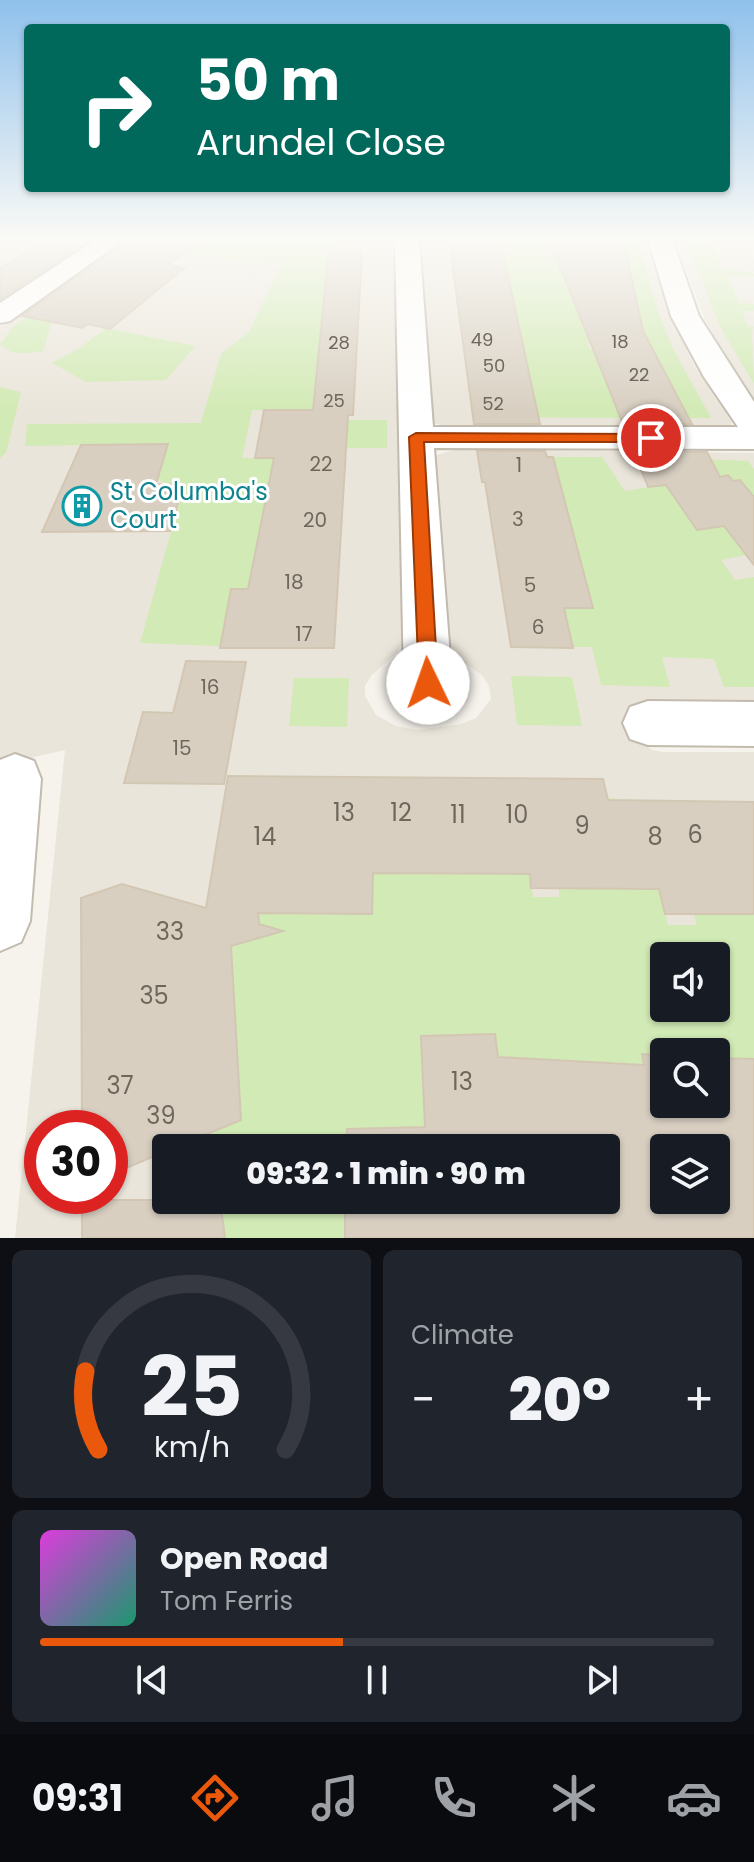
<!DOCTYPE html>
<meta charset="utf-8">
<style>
:root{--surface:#171b24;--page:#20242c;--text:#f1f3f6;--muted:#9ea1a6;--line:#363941;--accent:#ea580c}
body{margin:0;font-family:Poppins,sans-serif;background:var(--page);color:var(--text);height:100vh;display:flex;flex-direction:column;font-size:30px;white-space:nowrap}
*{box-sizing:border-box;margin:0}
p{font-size:26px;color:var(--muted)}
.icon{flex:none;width:44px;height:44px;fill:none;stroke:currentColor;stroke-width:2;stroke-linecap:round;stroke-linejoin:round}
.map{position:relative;height:1238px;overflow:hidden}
.sheet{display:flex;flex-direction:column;gap:12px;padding:12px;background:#0d0f14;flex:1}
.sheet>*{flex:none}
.hud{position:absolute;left:24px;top:24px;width:706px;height:168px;border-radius:8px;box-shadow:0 2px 6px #0004;background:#00695c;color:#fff;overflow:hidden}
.tools{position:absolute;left:650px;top:942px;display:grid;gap:16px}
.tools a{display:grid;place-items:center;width:80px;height:80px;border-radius:8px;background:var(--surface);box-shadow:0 2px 6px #0004;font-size:40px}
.speed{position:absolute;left:24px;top:1110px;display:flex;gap:16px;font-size:40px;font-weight:700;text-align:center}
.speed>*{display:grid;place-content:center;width:104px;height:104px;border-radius:50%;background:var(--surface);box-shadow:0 2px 6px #0004;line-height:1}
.speed .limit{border:12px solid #d22;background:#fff;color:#111}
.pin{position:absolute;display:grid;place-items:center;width:68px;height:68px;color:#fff;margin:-34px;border:4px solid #fff;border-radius:50%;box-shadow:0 2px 8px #0007}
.me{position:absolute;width:88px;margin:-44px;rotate:357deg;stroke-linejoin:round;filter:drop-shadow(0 0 6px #0008)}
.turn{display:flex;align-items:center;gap:28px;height:168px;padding:0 40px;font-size:36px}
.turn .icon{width:104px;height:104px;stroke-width:2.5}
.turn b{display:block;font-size:56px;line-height:68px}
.big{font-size:60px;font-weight:800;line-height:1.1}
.sheet .widget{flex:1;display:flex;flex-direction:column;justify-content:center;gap:12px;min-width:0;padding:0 28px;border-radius:12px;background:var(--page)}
.sheet .dial{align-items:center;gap:0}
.dial svg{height:208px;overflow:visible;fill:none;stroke:var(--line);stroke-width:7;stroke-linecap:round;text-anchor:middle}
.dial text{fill:var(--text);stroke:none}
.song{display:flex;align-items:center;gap:24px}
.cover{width:96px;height:96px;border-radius:12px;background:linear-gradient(135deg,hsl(300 70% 55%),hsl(160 70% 35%))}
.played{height:8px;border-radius:4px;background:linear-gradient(90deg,var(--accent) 45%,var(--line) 45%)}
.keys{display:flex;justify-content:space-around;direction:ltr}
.heat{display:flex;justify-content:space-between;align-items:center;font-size:44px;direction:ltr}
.sheet .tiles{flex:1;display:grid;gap:12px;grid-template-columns:1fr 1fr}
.widget:last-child{grid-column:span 2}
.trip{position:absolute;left:152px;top:1134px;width:468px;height:80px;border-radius:8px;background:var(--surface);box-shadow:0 2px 6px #0004;font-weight:800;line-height:80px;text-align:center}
.dock{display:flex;height:128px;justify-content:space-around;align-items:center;background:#090b0e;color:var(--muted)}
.dock .icon{width:56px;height:56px}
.dock .current{color:var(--accent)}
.dock b{font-size:36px;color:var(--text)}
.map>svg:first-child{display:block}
.residential{fill:#eae5da;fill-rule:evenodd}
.green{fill:#d2eab5;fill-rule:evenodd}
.building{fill:#d8cfc1;stroke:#d3c7b4;stroke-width:2;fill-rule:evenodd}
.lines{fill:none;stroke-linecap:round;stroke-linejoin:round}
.street-casing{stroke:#c2bbae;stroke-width:4}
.street{fill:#fff;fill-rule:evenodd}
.route{fill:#ea580c;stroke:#983908;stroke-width:2}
.labels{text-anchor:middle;stroke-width:6;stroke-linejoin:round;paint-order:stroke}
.far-number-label{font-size:18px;fill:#6e675b}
.number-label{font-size:20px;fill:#6e675b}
.culture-label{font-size:24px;fill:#0d838f;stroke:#fff;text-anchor:start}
.near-number-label{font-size:24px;fill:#6e675b}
</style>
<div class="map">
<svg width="754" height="1238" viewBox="0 0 754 1238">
<rect width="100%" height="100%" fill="#f6f3ec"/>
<g class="residential">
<polygon points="0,239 97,239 0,303"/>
<path d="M129 239 394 241 402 643 398 651 371 676 365 686V696L376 715 396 726 418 730 461 724 476 718 491 699 489 686 482 675 445 649 429 461 436 455 458 449H482L754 453V706L642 743 652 750 663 752H754V1238H15L65 750 0 765V327ZM664 956H716V1008H664ZM664 1052H716V1104H664ZM42 1128H110V1196H42ZM166 1148H606V1200H166ZM664 1148H716V1200H664Z"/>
<polygon points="421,239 647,239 668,309 694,365 732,422 730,427 458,425 457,428 432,423 416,242"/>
<polygon points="674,239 754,239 754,400 736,376 705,320"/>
</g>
<g class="green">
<polygon points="203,239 365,242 333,245 313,410 252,410 242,458 297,458 295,471 271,471 267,492 272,648 140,643 184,485 167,484 157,479 168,444 25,446 27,424 201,423 221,354 249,332 282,263 179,257"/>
<polygon points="492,239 589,239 624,263 619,239 638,239 658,311 673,349 711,418 683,418 683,406 643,332 588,344 590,349 597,349 649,418 477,417 521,361 527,361"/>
<polygon points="686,239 710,239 723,269 754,273 754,277 727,276 739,303 754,304 754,311 742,311 748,326 754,327 752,332 754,384 719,325"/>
<path d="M61 293 43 351C27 353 12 357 0 344L15 325Z"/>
<polygon points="106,328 195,346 166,380 86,382 52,363 81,347"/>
<polygon points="0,387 21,392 6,453 0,458"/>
<polygon points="312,420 387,420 387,448 309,448"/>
<polygon points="553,457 602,457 625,491 661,485 677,458 748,461 754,469 754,497 728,476 692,481 697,530 724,526 746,555 721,560 735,580 754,577 754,687 724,687 714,659 662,657 670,687 601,685 592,647 573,647 564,608 593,607 572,529 546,529 559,482"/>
<polygon points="511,676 572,677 582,726 517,725"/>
<polygon points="294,678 349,678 347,727 289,726"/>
<path d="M608 798 627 800 645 875 656 876 668 925H697L694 914 754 870V1059L716 1079V1052L642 1055 659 1146 505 1130 495 1034 421 1036 425 1127 347 1129 346 1148H175L241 1119 221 948 256 904 308 914H372L373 848 526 851 533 897H559V888H594L621 854ZM664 956H716V1008H664Z"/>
<polygon points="220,1200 345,1200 345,1238 223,1238"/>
</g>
<g class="building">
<polygon points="52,239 92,239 0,299 0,268"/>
<polygon points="128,239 203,239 168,265 184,268 110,329 87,324 82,328 22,316"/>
<polygon points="460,239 500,239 540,424 474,424 450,247 461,247"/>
<polygon points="549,239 623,239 643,331 692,424 623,424"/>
<polygon points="329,248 362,251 353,415 348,415 334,648 220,648 231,589 248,589 274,458 255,458 264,410 313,410"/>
<polygon points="168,444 156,484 183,485 170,531 42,532 81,445"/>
<polygon points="477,451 545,451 547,457 553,457 593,608 564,608 573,648 511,647 485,482 482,482"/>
<polygon points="634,452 707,452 720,477 728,475 733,481 740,480 754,497 754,565 724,526 697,530 666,485 648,487"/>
<polygon points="186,661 246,662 224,784 124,783 143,712 173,713"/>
<polygon points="228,776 603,779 608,800 754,802 754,914 665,914 659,889 531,888 530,874 373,873 372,914 258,913 259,924 283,931 231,946 241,1120 173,1148 166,1148 166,1151 110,1175 110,1128 82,1128 81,898 122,884 206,908"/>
<path d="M495 1034 498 1057 644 1065 642 1054 664 1056V1104H716V1058L754 1059V1238H345V1200H606V1148H346L347 1129 425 1127 421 1036ZM664 1148H716V1200H664Z"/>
<polygon points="82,1200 220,1200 225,1238 82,1238"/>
</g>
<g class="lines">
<defs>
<g id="street">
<polygon points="97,239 125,239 10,321 0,323 0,303"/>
<polygon points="395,239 419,239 433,427 738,427 704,377 671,316 648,239 672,239 699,316 754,402 754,449 434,448 452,683 445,697 428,703 411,697 404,683"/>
<polygon points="648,701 754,702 754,746 648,745 630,739 623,723 630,707"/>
<polygon points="15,754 34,761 41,779 30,921 21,942 0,951 0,760"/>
</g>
</defs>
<use href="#street" class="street-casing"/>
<use href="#street" class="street"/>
</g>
<linearGradient id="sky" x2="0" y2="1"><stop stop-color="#8fc1ec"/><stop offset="0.58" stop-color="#fbfaf6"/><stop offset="1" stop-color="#fbfaf6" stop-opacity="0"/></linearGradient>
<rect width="754" height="412" fill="url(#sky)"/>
<polygon class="route" points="416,433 651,434 658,438 651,442 424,442 438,683 435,689 428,692 421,689 419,683 409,437"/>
<defs>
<symbol id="building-ring" viewBox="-11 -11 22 22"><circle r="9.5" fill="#fff" stroke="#0f9aa8" stroke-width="1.5"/><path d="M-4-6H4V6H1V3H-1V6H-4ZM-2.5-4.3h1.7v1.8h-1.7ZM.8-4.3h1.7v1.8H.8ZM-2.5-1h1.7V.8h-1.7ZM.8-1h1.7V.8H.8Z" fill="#0f9aa8"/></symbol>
</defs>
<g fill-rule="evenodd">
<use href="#building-ring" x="60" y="484" width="44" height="44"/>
</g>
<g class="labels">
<g class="far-number-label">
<text x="482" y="346">49</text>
<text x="620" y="348">18</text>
<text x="339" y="349">28</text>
<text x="494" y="372">50</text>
<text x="639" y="381">22</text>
<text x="334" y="407">25</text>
<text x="493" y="410">52</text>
</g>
<g class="number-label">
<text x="321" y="471">22</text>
<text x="519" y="472">1</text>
<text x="518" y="526">3</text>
<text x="315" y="527">20</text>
<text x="294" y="589">18</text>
<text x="530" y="592">5</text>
<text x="538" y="634">6</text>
<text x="304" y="641">17</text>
<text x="210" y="694">16</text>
<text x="182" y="755">15</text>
</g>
<g class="culture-label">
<text x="110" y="500">St Columba's<tspan x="110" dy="28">Court</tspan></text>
</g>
<g class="near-number-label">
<text x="344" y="821">13</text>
<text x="401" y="821">12</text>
<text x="458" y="823">11</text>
<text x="517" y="823">10</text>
<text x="582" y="834">9</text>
<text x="695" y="843">6</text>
<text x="265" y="845">14</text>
<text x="655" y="845">8</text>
<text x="170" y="940">33</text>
<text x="154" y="1004">35</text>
<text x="462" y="1090">13</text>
<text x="120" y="1094">37</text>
<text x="161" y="1124">39</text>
</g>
</g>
</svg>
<div class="tools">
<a><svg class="icon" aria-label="sound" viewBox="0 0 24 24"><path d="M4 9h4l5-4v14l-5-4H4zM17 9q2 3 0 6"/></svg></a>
<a><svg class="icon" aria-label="search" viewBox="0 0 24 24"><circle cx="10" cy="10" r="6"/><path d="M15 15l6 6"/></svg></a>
<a><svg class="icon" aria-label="layers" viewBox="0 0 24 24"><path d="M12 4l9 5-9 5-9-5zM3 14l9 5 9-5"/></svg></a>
</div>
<div class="speed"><div class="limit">30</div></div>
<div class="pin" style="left:651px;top:438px;background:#d93025"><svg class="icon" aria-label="arrive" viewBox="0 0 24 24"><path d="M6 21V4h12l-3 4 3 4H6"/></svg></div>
<svg class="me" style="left:428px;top:683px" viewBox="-20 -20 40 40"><circle r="19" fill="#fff"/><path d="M0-13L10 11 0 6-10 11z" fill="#ea580c"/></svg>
<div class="trip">09:32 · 1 min · 90 m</div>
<div class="hud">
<div class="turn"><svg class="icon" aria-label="right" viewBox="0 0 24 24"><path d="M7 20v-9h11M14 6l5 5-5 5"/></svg><div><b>50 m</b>Arundel Close</div></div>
</div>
</div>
<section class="sheet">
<div class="tiles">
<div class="widget dial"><svg viewBox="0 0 100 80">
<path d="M14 69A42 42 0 1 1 86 69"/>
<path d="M14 69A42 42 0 0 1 9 39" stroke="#ea580c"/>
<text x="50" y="56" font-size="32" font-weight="700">25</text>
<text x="50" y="72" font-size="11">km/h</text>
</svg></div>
<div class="widget"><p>Climate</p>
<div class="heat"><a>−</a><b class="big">20°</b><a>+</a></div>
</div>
<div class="widget">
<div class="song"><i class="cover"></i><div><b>Open Road</b><p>Tom Ferris</p></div></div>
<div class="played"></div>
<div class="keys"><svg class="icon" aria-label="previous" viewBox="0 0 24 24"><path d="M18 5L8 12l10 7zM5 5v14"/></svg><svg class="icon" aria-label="pause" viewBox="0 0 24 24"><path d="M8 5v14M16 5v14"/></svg><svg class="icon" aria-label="next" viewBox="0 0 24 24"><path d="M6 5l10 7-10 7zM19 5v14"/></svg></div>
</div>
</div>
</section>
<nav class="dock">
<b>09:31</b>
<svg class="icon current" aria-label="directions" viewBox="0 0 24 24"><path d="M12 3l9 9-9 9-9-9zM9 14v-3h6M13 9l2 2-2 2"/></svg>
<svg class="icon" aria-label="music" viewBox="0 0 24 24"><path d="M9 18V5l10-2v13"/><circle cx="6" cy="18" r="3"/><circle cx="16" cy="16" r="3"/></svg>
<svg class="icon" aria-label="phone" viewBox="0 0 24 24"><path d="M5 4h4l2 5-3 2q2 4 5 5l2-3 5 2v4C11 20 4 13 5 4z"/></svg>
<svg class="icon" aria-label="climate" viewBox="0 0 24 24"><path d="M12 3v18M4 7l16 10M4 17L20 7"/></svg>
<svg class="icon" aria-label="car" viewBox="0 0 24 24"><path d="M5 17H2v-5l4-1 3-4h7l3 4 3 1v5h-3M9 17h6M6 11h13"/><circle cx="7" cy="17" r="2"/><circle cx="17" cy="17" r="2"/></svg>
</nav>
